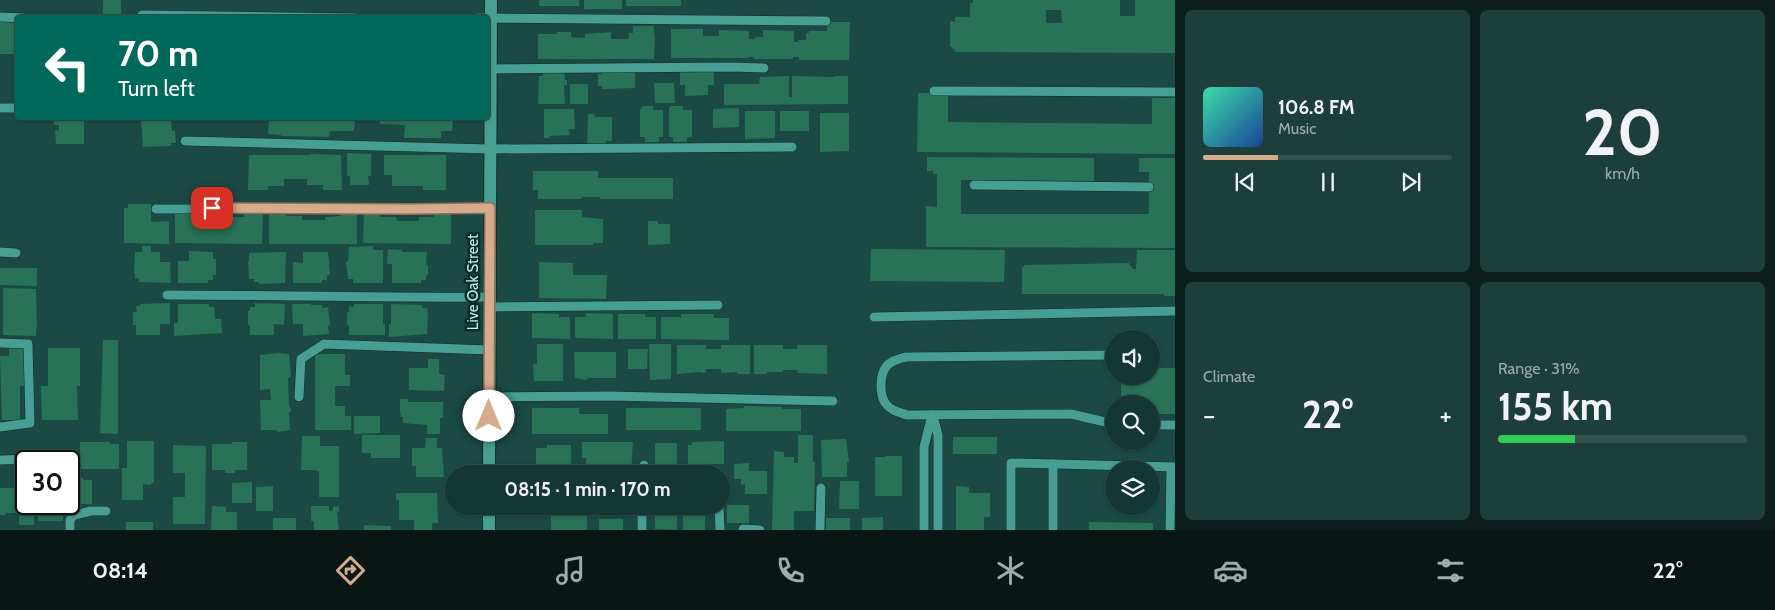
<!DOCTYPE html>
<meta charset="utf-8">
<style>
:root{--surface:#143733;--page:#1d3f3b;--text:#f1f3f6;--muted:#9dacac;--line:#33514e;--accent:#d6ab8b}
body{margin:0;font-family:Cabin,sans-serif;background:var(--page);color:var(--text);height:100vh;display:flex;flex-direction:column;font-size:19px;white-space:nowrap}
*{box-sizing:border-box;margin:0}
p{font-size:16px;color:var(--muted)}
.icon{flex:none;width:28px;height:28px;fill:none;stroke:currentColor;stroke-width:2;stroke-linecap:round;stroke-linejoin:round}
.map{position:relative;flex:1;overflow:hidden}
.side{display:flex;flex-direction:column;gap:10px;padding:10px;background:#0b1e1c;width:600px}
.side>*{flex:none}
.hud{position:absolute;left:15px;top:15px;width:475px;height:105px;border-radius:5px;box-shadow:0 1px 4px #0004,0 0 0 1px var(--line);background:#00695c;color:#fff;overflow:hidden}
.controls{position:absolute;left:1105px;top:330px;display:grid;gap:10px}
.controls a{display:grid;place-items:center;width:55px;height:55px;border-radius:50%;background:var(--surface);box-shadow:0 1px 4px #0004,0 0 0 1px var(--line);font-size:25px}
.speed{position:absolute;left:15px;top:450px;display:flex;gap:10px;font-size:25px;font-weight:700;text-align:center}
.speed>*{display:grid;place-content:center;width:65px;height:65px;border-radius:50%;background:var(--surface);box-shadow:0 1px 4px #0004,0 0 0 1px var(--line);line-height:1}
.speed .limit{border:2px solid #111;border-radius:8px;background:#fff;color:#111}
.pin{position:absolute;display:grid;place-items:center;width:42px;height:42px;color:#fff;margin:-21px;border-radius:10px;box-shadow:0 2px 8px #0006}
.me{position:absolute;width:55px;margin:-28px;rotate:0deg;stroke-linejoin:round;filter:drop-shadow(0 0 4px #0008)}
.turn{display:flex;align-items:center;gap:18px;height:105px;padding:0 20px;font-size:22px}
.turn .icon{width:65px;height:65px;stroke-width:2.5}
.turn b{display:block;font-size:35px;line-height:42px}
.big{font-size:38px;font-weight:800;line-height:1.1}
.side .card{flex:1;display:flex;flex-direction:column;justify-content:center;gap:8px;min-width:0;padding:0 18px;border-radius:8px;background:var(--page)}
.side .dial{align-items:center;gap:0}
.dial b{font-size:65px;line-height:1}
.song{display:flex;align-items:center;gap:15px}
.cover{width:60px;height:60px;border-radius:8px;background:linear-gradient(135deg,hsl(160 70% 55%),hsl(220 70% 35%))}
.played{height:5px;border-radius:2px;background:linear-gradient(90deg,var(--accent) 30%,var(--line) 30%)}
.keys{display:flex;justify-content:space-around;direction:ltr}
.heat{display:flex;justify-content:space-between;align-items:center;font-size:28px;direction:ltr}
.charge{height:8px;border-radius:4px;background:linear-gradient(90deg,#34c759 31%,var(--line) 0)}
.side .tiles{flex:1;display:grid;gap:10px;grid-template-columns:repeat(2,1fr)}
.trip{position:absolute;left:445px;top:465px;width:285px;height:50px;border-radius:25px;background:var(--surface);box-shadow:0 1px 4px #0004,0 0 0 1px var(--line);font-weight:800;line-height:50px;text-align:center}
.tab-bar{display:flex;height:80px;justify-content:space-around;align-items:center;background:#081614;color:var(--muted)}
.tab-bar .icon{width:35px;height:35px}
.tab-bar .active{color:var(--accent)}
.tab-bar b{font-size:22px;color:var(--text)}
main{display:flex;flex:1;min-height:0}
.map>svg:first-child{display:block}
.building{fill:#287257;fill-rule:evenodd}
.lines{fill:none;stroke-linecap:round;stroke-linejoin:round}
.service-casing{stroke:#112c29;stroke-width:10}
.minor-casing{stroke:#112c29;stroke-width:14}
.service{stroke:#479f94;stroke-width:9}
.minor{stroke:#479f94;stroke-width:12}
.route-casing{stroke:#8b6f5a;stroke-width:12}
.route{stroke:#d6ab8b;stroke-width:9}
.labels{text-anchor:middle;stroke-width:5;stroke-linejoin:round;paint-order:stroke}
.street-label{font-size:15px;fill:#c6efe9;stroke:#072e2a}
</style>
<main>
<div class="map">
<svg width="1175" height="530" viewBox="0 0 1175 530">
<rect width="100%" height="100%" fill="#1b4944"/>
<g class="building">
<rect x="103" y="0" width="18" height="18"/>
<rect x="539" y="0" width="40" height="6"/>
<rect x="584" y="0" width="38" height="9"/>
<rect x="626" y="0" width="55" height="6"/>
<path d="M973 0H1120V16H1135V0H1175V53L955 52V50L950 46V21L955 22V17H970V3H973ZM1046 10H1061L1062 23H1046Z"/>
<rect x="0" y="22" width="18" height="32"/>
<polygon points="827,22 850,22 849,60 799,60 799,57 793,57 793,59 754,59 754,57 749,57 749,58 671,58 671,29 703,29 703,36 719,36 719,30 749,31 749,39 755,39 755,37 763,37 763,30 794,31 794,42 799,42 798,40 806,40 806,33 809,33 809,31 827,31"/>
<polygon points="633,26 654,26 654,36 655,36 654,59 538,59 538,34 557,34 557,32 571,32 571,37 585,38 585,34 611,32 611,39 629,39 629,33 633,33"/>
<polygon points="543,70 564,70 565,80 567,80 567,85 564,85 565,104 538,104 539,76 543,76"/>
<polygon points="680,70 714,70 714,85 708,85 708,95 685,96 685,85 680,85"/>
<polygon points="602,71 635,71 635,88 602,89 602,86 598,86 598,74 602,74"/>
<polygon points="789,76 789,97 792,97 792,76 835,77 835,76 848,76 848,104 724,105 724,84 759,84 760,77"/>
<polygon points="654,83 674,83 675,103 655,103"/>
<rect x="570" y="84" width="18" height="20"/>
<polygon points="918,93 948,93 948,122 1152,124 1152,98 1175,98 1175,154 917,152"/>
<polygon points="642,106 653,106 653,110 663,110 663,137 659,137 659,142 645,142 645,137 640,137 640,109 642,109"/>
<polygon points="671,106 683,106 683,110 692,110 692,137 687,137 687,142 673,142 673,137 669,137 669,108"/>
<polygon points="739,108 739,127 713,128 713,109"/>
<polygon points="544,109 574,109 575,129 569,129 570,135 549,136 550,138 544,138"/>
<polygon points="745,111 775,111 775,138 745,139"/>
<rect x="780" y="111" width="29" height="20"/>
<polygon points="820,113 849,113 849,151 820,152"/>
<polygon points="588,114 594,114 595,117 612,117 612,141 606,141 606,144 587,144"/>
<polygon points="54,118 84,118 84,144 56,144 55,130 59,131 59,125 54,125"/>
<polygon points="141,118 171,118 172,131 175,131 176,143 171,143 171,146 143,147"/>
<polygon points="269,118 355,118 354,131 330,131 329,137 281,136 281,135 268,134"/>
<polygon points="380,118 453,118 452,131 441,131 441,138 404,138 405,125 380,124"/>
<polygon points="347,153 371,154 371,176 368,176 369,185 350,185 350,176 347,176"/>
<polygon points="311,154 341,155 342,190 323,190 323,185 307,185 307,179 284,179 284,186 268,186 268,190 248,190 249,155 310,155"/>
<polygon points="384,155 446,155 446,190 423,190 423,186 392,186 392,175 384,175"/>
<polygon points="927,157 1094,158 1094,181 961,180 961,214 1149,214 1149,172 1139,172 1139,158 1175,158 1175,248 926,247 926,206 937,207 937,174 933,174 933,171 927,171"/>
<polygon points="533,171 598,171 598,178 673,178 673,199 600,199 600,197 582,197 581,199 538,199 538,190 533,190"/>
<polygon points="128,204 151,204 151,222 168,221 169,222 169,244 124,243 124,208 128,208"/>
<polygon points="535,210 582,210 582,217 603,219 603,243 593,243 593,245 535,245"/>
<polygon points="175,212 192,212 192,216 208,216 208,220 230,220 230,217 244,217 245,212 263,212 262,244 175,243"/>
<polygon points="269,212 286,212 286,216 302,216 302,220 325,220 325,217 340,216 339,212 357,212 357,244 269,244"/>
<polygon points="364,212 381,212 380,217 396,217 397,221 419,221 419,217 434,217 434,212 451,213 451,244 363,243"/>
<polygon points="648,221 658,221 658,224 670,224 670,244 648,245"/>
<polygon points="142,246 151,246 151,252 160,252 160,262 170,262 171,283 139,282 139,278 135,279 135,274 134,274 135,252 142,252"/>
<polygon points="373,246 373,250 383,250 383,283 353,283 353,279 348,279 346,262 348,262 349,247"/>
<polygon points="388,249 402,250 402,252 427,252 426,265 428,265 428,275 426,275 426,280 421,280 421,283 392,283 392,264 387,264"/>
<polygon points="871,249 1005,250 1004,282 870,281"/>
<polygon points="1137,250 1175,250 1175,296 1164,296 1164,294 1022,294 1022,268 1025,265 1129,263 1133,269 1136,269"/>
<polygon points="189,251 213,252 213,259 216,259 216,275 213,275 213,280 208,280 208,283 178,283 178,261 189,261"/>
<polygon points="286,252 285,283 259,284 259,282 254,282 254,279 249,279 248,262 249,262 249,253"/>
<polygon points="303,252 328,252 330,275 327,275 327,280 322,280 322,283 293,283 293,262 303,263"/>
<polygon points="539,262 573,263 573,275 607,275 606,299 539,298"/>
<polygon points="0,268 37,268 37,286 0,285"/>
<polygon points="3,288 36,289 37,329 36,329 36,336 3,335"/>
<polygon points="170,303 170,324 160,324 160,335 136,335 136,325 133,325 133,312 137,312 136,306 140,306 140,304"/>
<polygon points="255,303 285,304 284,325 274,324 274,335 250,335 250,325 248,325 248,311 250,311 250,307 255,307"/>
<polygon points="178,304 209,304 209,307 214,307 215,319 221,319 222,333 174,336 174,323 178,323"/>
<polygon points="292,304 311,304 311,305 322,305 322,308 328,307 330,325 328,326 329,334 303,336 303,324 293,324"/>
<polygon points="354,304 383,304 383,324 385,324 385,335 349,335 349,325 347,325 347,312 349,312 349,306 354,307"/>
<polygon points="391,304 422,305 422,308 427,308 428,312 427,334 389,337 389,324 391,324"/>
<polygon points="532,313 559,314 559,317 570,317 570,339 532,338"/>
<polygon points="586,313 613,314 613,339 575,338 575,317 586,317"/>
<polygon points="618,314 645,314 645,317 656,317 656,339 618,339"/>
<polygon points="681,314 714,314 714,318 729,318 729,340 661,339 661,317 681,317"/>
<polygon points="103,340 118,340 118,434 100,433"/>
<polygon points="537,344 563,344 563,381 534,381 533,364 537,364"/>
<polygon points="649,344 671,344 671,379 650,380"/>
<polygon points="677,345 706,345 706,349 721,349 721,345 750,345 750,374 737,374 737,372 723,373 721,372 721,369 706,369 706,372 704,373 700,372 677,374"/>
<polygon points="754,345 783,345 783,349 797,349 797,345 827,345 827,374 797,373 797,370 783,370 783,372 767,372 767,374 754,374"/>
<polygon points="9,348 25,348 26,386 20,386 20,420 2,420 0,356 9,356"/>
<polygon points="48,348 80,348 80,386 77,386 78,420 42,420 41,386 48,386"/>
<polygon points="628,349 648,349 647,369 628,369"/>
<polygon points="574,352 616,352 616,378 587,378 587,380 575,378"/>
<polygon points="278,353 289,354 291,377 288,378 289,406 290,407 291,412 289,412 290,430 277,432 277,430 261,430 260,400 271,400 270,389 260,390 260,355"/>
<polygon points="315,354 345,354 345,375 350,375 350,386 335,386 335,406 345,406 345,416 351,416 351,430 315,430"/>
<polygon points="428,359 439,359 439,374 445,375 444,391 409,390 409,368 428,368"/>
<polygon points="1151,368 1175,368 1175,414 1151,414 1151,404 1130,404 1121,395 1121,376 1151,376"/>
<polygon points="400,399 408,399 408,402 443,402 443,418 440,418 440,434 427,434 427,425 403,423 403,417 401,417 400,411"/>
<polygon points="744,406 782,407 782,409 801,409 801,431 726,431 726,409 744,408"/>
<polygon points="532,408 579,408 579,414 608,414 608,434 532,434"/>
<rect x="626" y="408" width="75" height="22"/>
<polygon points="354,416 380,416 380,433 354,434"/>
<polygon points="362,435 400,435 400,458 371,458 371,453 362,453"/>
<polygon points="798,435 813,435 813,462 815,462 814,511 794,511 794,530 772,530 774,451 784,452 784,457 794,457 794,463 798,463"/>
<polygon points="302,436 320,436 320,446 339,446 339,497 319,497 319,471 316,471 316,470 301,470"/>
<rect x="953" y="437" width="44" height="17"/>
<polygon points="426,438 437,438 437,448 442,448 444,477 416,477 416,466 412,466 412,448 425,448"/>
<polygon points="846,439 849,462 847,462 847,477 822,477 821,440"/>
<polygon points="127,441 154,441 154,483 151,483 151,485 143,484 143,500 122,500 122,468 127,468"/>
<polygon points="724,441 724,464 688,464 688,445 692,445 692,442"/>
<polygon points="80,442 110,442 110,444 119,444 119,469 80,469"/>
<polygon points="232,442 247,442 247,470 235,470 235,473 225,473 225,470 212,470 212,444 232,444"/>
<polygon points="582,442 633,442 631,474 586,474 586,458 582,458"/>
<rect x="655" y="443" width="22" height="31"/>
<polygon points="173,445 206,446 205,524 173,524 173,497 185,497 185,473 173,473"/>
<polygon points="547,445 571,445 571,474 533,474 534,464 536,464 536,448 547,448"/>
<polygon points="885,456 902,456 902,496 875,496 875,457 885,457"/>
<polygon points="749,463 749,471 767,471 767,494 745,494 745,484 741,485 741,479 734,479 734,464"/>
<polygon points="72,478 83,478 83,480 92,480 92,504 69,504 69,480 72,480"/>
<polygon points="19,480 26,480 26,504 34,504 34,525 19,525 19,513 6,513 6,515 0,515 0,488 19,488"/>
<polygon points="840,481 859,481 859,509 839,509"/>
<polygon points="252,482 252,503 232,503 232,483"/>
<polygon points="273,486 273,511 256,511 256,487"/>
<polygon points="956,486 969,487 969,493 990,493 990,517 984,517 984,530 956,530"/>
<polygon points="398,493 437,493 438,523 432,523 432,530 414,530 414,520 399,520 399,500 396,500 396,494"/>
<rect x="38" y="504" width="25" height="17"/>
<rect x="727" y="505" width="22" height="18"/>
<polygon points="212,506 226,507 226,512 237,512 237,530 211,530"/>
<polygon points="311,506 329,506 329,511 333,511 333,507 339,506 339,512 337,512 339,530 314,530 314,521 311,521"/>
<rect x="551" y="506" width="36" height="24"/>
<rect x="598" y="506" width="23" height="7"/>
<polygon points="655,506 677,506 677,530 655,529"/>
<rect x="683" y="506" width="22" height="24"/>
<polygon points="883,517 883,530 862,530 862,518"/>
<rect x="273" y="518" width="23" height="12"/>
<rect x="826" y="518" width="24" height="12"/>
<rect x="599" y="519" width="24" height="11"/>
<rect x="126" y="522" width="27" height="8"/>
<polygon points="1089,522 1153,523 1153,530 1089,530"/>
<polygon points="364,525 391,526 391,530 364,530"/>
</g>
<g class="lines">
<defs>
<g id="service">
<polyline points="142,15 356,18"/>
<polyline points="0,17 24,18"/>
<polyline points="477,18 826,21"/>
<polyline points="488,69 731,67 764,68"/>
<polyline points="934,91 1175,92"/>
<polyline points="0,108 18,108"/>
<polyline points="185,141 490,149 792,147"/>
<polyline points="974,185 1149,187"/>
<polyline points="156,209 410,209 490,207"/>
<polyline points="0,252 16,253"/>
<path d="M167 295C275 295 382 298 490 297"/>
<polyline points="489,307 718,305"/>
<polyline points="874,317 1175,311"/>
<polyline points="0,343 28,344 30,423 0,427"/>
<path d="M1114 355 906 357C888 361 881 367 881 386 881 392 882 399 886 404 891 411 900 412 907 415L1071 414 1114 424"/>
<polyline points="299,397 301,359 324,344 489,350"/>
<polyline points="489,397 611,396 833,401"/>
<polyline points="933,416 938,435 938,530"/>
<polyline points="1151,425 1175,425"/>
<polyline points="0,460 34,459"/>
<polyline points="1053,464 1053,530"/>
<polyline points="643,474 644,465"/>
<polyline points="719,506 720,530"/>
<polyline points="743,529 760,530"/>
<polyline points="70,530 70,520 74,515 91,511 106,511"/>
<polyline points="642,530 642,506"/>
<polyline points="820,530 821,488"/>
<polyline points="924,530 924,447 932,415"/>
<polyline points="1011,530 1011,463 1175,467"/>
<polyline points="1170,530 1171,467"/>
</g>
<g id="minor">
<polyline points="489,474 491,0"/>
<polyline points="489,530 489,506"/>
</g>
</defs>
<use href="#service" class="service-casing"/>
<use href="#minor" class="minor-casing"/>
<use href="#service" class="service"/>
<use href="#minor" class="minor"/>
</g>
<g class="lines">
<defs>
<polyline id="route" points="212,208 410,209 490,208 489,416"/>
</defs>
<use href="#route" class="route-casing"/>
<use href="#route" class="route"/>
</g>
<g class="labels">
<g class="street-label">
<text transform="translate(473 282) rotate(-90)" y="5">Live Oak Street</text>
</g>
</g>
</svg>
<div class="controls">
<a><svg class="icon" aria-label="sound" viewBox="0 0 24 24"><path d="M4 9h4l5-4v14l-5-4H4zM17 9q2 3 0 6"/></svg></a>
<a><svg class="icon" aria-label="search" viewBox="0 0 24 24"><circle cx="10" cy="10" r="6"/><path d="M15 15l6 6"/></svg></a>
<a><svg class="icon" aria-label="layers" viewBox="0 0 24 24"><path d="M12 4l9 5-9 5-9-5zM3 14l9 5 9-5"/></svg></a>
</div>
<div class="speed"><div class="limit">30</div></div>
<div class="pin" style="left:212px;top:208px;background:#d93025"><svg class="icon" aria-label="arrive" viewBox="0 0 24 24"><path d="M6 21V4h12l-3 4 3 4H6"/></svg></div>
<svg class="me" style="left:489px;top:416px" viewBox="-20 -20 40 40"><circle r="19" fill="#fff"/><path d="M0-13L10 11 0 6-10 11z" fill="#d6ab8b"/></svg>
<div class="trip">08:15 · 1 min · 170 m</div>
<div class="hud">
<div class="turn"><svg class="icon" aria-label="left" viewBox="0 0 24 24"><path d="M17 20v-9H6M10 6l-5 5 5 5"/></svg><div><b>70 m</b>Turn left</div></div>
</div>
</div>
<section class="side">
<div class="tiles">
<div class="card">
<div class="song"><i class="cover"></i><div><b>106.8 FM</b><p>Music</p></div></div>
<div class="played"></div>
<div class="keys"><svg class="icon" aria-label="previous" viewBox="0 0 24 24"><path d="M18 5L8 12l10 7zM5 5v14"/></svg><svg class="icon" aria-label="pause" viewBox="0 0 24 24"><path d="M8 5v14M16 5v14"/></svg><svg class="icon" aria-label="next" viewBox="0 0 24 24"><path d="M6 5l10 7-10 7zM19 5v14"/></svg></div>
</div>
<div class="card dial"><b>20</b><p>km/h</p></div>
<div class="card"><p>Climate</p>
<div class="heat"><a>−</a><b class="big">22°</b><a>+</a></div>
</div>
<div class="card"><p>Range · 31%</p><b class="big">155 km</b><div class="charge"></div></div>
</div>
</section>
</main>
<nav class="tab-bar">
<b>08:14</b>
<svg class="icon active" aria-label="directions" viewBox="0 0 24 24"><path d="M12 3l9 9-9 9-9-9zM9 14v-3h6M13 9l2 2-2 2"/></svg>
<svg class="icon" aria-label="music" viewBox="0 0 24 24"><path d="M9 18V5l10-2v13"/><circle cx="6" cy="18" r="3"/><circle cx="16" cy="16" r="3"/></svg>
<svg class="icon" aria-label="phone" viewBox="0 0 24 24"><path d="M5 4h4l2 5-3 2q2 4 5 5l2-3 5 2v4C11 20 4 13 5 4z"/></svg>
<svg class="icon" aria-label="climate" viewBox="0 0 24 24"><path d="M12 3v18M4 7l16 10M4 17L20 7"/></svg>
<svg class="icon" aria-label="car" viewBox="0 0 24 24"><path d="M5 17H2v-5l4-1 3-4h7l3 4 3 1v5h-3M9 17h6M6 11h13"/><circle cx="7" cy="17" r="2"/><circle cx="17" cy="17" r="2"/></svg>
<svg class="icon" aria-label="filters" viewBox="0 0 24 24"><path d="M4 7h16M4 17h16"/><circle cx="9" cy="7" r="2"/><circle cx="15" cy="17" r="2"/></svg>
<b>22°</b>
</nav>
